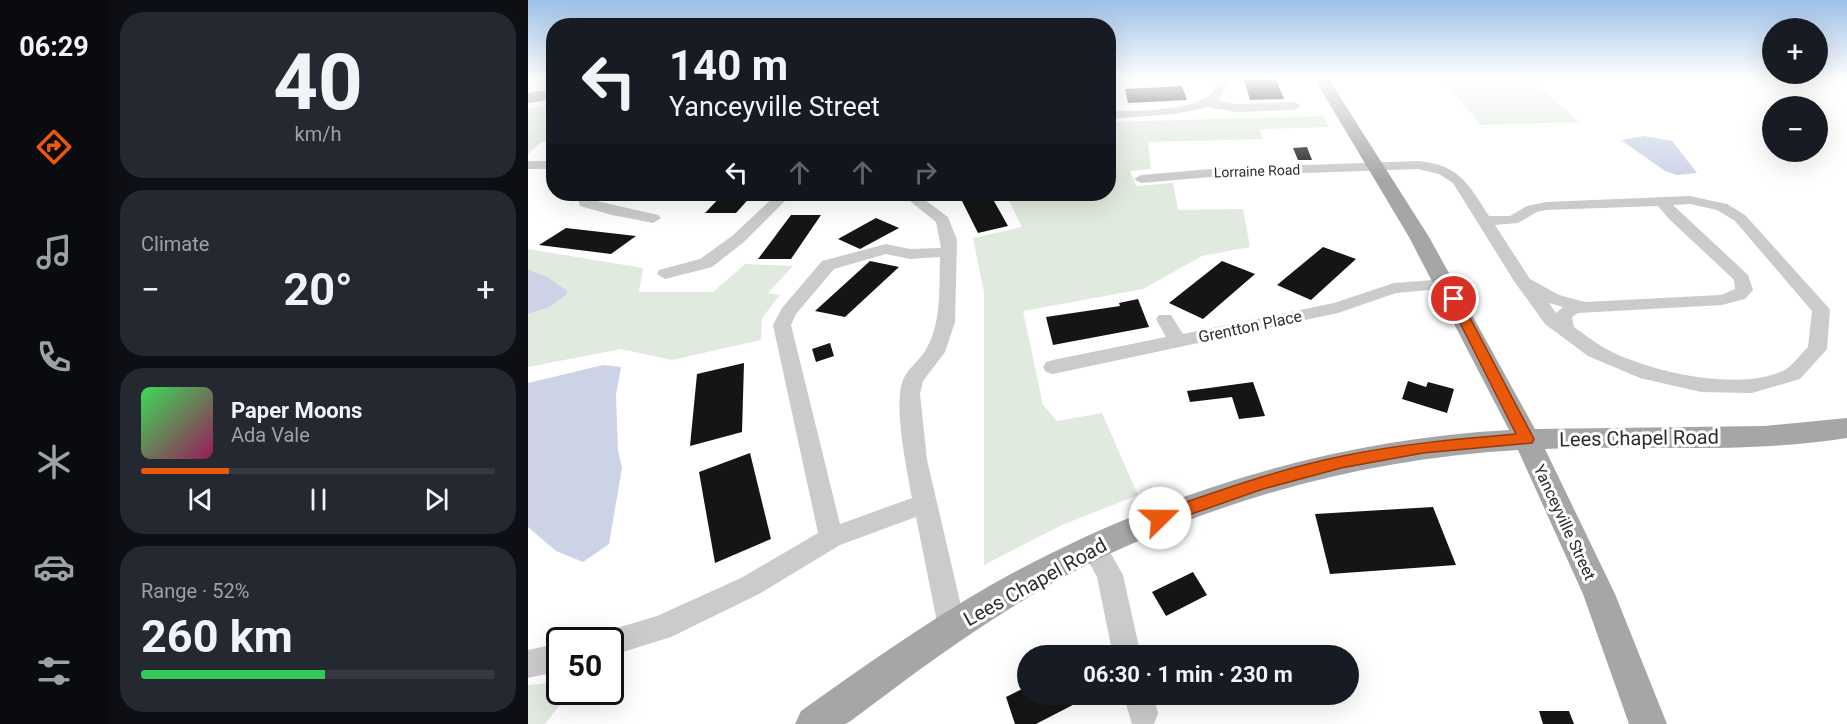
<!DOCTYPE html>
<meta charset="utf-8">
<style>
:root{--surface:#171b24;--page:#242831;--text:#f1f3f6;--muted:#9ea1a6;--line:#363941;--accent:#ea580c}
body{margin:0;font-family:Roboto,sans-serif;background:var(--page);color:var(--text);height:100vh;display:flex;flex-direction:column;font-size:22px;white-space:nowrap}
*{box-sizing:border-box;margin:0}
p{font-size:20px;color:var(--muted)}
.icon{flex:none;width:33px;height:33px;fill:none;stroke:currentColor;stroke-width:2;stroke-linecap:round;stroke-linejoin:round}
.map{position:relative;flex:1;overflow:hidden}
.panel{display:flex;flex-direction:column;gap:12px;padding:12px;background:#0d0f14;width:420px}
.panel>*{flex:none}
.hud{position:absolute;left:18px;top:18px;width:570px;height:183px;border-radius:24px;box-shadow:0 6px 24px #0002;background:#171b24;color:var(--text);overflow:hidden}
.buttons{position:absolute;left:1234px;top:18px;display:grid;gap:12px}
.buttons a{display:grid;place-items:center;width:66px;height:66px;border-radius:50%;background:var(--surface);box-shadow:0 6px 24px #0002;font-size:30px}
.speed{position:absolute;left:18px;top:627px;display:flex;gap:12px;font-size:30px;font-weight:700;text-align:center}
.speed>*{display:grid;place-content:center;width:78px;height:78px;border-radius:50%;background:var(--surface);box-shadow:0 6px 24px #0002;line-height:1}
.speed .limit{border:3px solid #111;border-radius:9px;background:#fff;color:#111}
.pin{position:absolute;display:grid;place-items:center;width:51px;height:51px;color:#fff;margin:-26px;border:3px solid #fff;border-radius:50%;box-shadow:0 2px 6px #0007}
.me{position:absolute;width:66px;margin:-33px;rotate:68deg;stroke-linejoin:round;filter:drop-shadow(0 0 4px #0008)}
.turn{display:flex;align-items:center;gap:21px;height:126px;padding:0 24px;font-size:27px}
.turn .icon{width:78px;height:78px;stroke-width:2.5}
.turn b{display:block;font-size:42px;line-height:51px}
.lanes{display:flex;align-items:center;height:57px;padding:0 24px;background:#0003;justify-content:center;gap:30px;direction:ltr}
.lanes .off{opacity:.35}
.big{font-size:45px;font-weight:700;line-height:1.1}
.panel .widget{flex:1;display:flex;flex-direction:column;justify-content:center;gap:9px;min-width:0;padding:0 21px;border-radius:24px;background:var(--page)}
.panel .dial{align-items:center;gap:0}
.dial b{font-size:78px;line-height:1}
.song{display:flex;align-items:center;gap:18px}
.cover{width:72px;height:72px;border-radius:9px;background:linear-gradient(135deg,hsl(130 70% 55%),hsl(330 70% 35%))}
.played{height:6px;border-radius:3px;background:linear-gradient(90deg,var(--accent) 25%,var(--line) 25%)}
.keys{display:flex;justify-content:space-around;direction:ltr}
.heat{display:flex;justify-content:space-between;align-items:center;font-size:33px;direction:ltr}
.charge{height:9px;border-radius:4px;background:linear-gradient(90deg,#34c759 52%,var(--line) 0)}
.trip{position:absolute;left:489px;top:645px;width:342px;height:60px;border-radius:30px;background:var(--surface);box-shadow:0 6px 24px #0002;font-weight:700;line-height:60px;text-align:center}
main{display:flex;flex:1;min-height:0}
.tab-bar{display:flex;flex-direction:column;width:108px;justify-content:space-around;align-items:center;background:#090b0e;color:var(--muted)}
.tab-bar .icon{width:42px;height:42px}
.tab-bar .active{color:var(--accent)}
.tab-bar b{font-size:27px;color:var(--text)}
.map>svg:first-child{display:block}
.green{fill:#e0eade}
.water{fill:#ccd3e7}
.building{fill:#151515}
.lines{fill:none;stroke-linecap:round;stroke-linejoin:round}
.minor{fill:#cbcbcb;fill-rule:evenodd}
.major{fill:#a6a6a6;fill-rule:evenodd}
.highway{fill:#959595;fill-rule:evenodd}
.route{fill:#ea580c;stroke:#983908;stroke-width:1.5}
.labels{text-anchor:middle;stroke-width:6;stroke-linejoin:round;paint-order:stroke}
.far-street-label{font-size:14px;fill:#2e2e2e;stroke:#fff}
.street-label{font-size:16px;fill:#2e2e2e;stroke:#fff}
.near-street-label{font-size:20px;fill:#2e2e2e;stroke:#fff}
</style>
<main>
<nav class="tab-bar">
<b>06:29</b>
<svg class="icon active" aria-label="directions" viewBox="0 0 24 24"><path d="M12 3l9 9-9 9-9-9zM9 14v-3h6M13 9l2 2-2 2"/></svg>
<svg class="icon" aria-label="music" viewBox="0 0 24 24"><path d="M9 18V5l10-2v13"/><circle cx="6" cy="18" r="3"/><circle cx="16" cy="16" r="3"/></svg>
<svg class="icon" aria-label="phone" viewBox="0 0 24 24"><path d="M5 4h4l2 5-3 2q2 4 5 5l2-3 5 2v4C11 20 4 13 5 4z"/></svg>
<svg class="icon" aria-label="climate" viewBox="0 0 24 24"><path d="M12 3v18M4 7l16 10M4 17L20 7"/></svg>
<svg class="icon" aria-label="car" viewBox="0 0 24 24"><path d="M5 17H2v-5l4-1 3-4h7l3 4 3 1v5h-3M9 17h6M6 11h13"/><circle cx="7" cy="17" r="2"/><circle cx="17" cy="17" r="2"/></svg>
<svg class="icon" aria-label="filters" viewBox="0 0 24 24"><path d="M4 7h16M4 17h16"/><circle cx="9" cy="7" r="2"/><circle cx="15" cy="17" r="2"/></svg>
</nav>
<section class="panel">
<div class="widget dial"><b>40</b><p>km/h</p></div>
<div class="widget"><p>Climate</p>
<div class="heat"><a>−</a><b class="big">20°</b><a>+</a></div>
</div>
<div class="widget">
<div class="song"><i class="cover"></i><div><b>Paper Moons</b><p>Ada Vale</p></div></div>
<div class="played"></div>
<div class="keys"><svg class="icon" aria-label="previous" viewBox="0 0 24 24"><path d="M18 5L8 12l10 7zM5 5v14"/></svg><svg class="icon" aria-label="pause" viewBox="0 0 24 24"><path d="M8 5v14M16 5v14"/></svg><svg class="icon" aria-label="next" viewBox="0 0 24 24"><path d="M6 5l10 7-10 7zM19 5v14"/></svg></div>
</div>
<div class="widget"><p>Range · 52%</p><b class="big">260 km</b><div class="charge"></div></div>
</section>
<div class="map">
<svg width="1319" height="724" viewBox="0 0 1319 724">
<rect width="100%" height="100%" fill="#fff"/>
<g class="green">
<polygon points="913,78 1002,78 1051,122 953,125"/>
<polygon points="25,104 25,141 13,142 0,154 0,109"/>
<polygon points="795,116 801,127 731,129 735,139 620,142 623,169 602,171 608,186 645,183 650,210 715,209 722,247 674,256 615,289 495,311 515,405 529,421 574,413 610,495 534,525 456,565 456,292 445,238 494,227 478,194 580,194 581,122"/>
<polygon points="0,249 115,268 111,292 185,292 217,264 265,266 240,293 252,295 234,318 233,340 144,360 93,349 0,367 0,314 21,307 19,277 0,269"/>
<polygon points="31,682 32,692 42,692 17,724 0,724 0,685"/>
</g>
<g class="water">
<polygon points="1116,136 1144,141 1169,173 1149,175 1137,171 1093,140"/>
<polygon points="0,269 19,277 39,291 38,295 21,307 0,314"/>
<polygon points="75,365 93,367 88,395 90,450 94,468 81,544 55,562 28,551 0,527 0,383"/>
</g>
<g class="building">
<polygon points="748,79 756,99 722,100 716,80"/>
<polygon points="654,86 659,100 600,103 597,89"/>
<polygon points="779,147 784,160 770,160 765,148"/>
<polygon points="195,194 225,194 208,213 177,213"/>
<polygon points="447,194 462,194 480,226 450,233 432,197"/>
<polygon points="263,215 293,215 263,259 230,259"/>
<polygon points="348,218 371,228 332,249 310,239"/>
<polygon points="38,228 108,236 83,254 11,245"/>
<polygon points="795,247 828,259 783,300 749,285"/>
<polygon points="342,261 371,267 317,317 287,311"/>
<polygon points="694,261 727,274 675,319 641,303"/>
<polygon points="610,299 621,327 525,345 518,317 592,306 591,303"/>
<polygon points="302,343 306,356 288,362 284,349"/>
<polygon points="216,363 214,432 162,446 169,374"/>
<polygon points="880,381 898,387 900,382 926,389 919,413 874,399"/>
<polygon points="725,382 737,416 711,419 704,397 662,402 659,391"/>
<polygon points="222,453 243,539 187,563 171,472"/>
<polygon points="905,507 928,565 802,574 787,514"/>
<polygon points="665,572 679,595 638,616 624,592"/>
<polygon points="500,686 500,694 566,694 508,724 487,724 478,697"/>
<polygon points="1011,711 1041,711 1046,724 1015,724"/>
</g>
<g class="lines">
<g class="minor">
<path d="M691 78 702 80 690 101 708 104 767 102 773 106 767 110 708 112 681 107 646 114 580 119V111C608 110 687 115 691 78Z"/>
<rect x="0" y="161" width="26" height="8"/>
<path d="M890 161C932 165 940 184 961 216H982L999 206 1018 202 1162 196 1199 204 1217 215 1299 306 1302 310 1299 349 1272 379 1224 393 1173 392 1112 378 1060 356 1017 324 986 281 925 183 911 174 890 169 694 176 613 183 606 179 613 175 694 168ZM1162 204 1189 210 1207 221 1284 311 1280 347C1273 354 1265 365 1257 370 1211 393 1115 371 1073 346 1063 340 1055 333 1046 327L1044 317 1050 313 1194 305 1217 299 1225 290 1220 275 1145 205ZM1130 206 1141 219 1201 275 1206 280 1207 289 1193 295 1057 302 1031 295 1002 279 967 225 990 223 1009 212 1018 210ZM1021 303 1035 307 1028 313Z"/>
<polygon points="48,194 62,194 64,200 130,215 133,218 125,223 84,215 52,206"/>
<polygon points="249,194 264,194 216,242 184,267 137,279 129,274 131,270 172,259 204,236"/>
<path d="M373 194H389L420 217 429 240 427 322 417 352 395 381 392 394 399 460 438 627 434 636 424 640 414 636 410 627 388 517 312 545 231 594 143 637 82 656V640H69L72 633 129 616 213 578 290 533 245 325 254 308 294 261 358 244 382 249 413 248 408 222ZM358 254 382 259 412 257C411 288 414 324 397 351 391 361 379 369 375 380 365 405 379 471 384 498L312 524 263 325 268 314 306 269Z"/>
<polygon points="918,279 924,280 927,284 924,288 868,293 810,313 525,374 518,372 515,367 518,362 525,360 638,337 628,319 631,315 643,315 655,334 806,303 866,283"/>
<polygon points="566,537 575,540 595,575 613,656 585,656 569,577 553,548 557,540"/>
<polygon points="32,643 32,671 0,678 0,650"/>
<polygon points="595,694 625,694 630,713 626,724 604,724"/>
</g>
<path class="major" d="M786 78H800L901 237 1007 429 1236 426 1319 418V438C1220 454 1117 445 1017 449L1087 594 1139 724H1101L1055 594 990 450C833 459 682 501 543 573 489 602 437 637 387 673 370 686 353 698 336 711 330 715 323 722 317 724 306 724 280 724 267 724L273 711C335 667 397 623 463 585 621 496 799 440 981 430L881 237Z"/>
<polygon class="highway" points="26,89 26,99 0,103 0,93"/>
</g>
<linearGradient id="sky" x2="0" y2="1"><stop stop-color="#9dc0e8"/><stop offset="0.43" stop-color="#fff"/><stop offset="1" stop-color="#fff" stop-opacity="0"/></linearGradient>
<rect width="1319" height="180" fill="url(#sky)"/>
<path class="route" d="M926 295 932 299 1006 439 1004 443 895 453 813 468 735 489 632 525 626 523 623 518 626 513C688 492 750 469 815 456 872 444 930 439 988 434L920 299Z"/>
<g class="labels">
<g class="far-street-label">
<text transform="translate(729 171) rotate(-2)" y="5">Lorraine Road</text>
</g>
<g class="street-label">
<text transform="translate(722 326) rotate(-12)" y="6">Grentton Place</text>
<text transform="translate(1037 522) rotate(65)" y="6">Yanceyville Street</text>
</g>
<g class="near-street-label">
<text transform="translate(1111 438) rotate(-1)" y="7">Lees Chapel Road</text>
<text transform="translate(507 582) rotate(-29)" y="7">Lees Chapel Road</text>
</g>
</g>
</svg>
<div class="buttons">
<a>+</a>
<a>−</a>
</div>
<div class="speed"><div class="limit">50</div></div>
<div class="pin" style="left:926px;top:299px;background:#d93025"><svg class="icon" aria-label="arrive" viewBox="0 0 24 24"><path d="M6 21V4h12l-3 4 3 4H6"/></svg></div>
<svg class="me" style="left:632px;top:518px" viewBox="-20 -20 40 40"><circle r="19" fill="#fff"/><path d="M0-13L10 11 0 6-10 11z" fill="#ea580c"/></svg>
<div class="trip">06:30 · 1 min · 230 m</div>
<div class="hud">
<div class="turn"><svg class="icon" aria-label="left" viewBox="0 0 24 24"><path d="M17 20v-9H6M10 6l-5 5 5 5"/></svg><div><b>140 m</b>Yanceyville Street</div></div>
<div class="lanes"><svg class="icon" aria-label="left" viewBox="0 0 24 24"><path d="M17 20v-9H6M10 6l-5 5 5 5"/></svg><svg class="icon off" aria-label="ahead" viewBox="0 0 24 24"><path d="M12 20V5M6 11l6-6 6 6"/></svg><svg class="icon off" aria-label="ahead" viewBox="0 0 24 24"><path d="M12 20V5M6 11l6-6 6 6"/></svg><svg class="icon off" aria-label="right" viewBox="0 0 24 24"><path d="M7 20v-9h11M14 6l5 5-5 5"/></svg></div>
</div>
</div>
</main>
